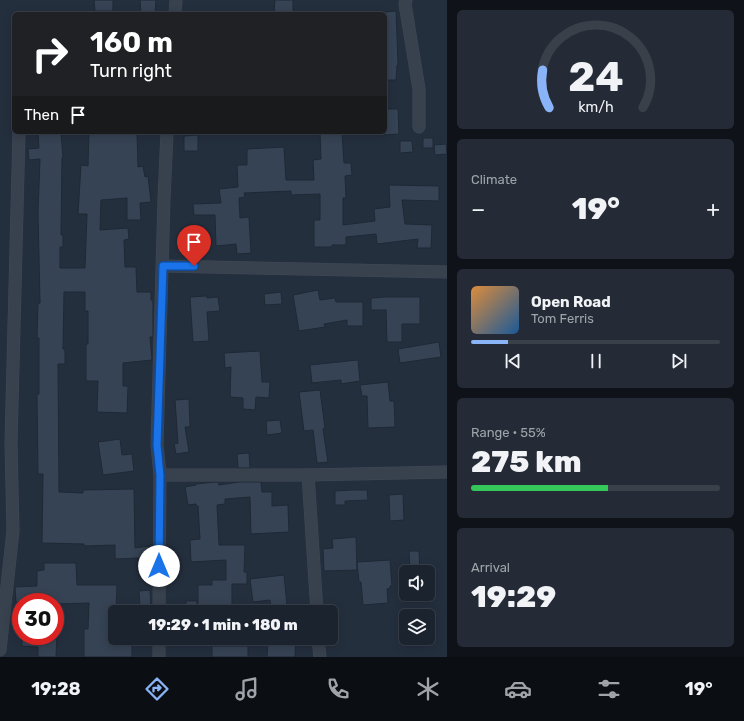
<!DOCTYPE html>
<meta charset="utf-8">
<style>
:root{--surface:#1b232e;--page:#242b36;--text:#f1f3f6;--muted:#a0a4aa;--line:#39404a;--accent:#8ab4f8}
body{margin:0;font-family:Rubik,sans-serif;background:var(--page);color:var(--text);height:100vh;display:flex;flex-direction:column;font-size:15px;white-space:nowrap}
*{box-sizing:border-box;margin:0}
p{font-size:13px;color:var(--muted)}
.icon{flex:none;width:22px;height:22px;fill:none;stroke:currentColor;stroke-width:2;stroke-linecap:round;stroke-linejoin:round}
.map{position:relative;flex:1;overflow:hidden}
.drawer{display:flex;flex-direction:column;gap:10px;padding:10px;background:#0f1319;width:297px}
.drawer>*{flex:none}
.top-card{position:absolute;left:12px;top:12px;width:375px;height:122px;border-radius:6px;box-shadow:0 2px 10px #0003,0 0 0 1px var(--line);background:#202124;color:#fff;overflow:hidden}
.controls{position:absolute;left:399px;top:565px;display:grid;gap:8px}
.controls a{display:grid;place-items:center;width:36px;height:36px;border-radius:6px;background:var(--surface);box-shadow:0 2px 10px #0003,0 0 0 1px var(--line);font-size:20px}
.speed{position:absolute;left:12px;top:593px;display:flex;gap:8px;font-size:20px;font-weight:700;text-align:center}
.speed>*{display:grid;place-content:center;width:52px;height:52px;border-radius:50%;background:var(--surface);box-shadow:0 2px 10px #0003,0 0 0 1px var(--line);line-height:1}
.speed .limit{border:6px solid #d22;background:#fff;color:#111}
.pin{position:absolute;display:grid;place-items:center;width:34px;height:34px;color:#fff;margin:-41px -17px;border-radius:50% 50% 50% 0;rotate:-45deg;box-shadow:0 0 4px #0007}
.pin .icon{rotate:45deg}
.me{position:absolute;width:44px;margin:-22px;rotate:0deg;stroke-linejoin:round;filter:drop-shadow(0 0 3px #0008)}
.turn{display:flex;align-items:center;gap:14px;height:84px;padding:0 12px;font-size:18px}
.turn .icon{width:52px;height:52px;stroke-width:2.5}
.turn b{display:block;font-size:28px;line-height:34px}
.then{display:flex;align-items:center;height:38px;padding:0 12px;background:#0003;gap:8px;font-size:15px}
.big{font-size:30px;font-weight:800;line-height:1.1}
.drawer .card{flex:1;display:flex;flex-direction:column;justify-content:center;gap:6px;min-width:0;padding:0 14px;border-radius:6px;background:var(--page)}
.drawer .dial{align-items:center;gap:0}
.dial svg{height:104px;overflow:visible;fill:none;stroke:var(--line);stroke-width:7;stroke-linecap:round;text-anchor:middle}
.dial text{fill:var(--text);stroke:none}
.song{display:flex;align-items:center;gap:12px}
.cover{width:48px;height:48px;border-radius:6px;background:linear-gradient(135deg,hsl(30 70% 55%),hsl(210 70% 35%))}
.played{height:4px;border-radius:2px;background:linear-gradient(90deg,var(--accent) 15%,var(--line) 15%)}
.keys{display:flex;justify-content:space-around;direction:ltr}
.heat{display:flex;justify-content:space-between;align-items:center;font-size:22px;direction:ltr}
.charge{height:6px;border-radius:3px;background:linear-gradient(90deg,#34c759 55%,var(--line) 0)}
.trip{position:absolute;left:108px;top:605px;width:230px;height:40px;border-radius:6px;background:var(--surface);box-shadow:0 2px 10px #0003,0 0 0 1px var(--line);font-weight:800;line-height:40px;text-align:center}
.menu{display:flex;height:64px;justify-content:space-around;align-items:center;background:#0b0e12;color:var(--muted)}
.menu .icon{width:28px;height:28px}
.menu .selected{color:var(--accent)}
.menu b{font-size:18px;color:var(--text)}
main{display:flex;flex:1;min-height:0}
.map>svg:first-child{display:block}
.building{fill:#364354;stroke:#1f2835}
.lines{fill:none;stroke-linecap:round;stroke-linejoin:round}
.street-casing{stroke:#414a57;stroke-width:13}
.street{stroke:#38414e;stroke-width:12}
.route-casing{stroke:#114b97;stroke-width:10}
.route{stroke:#1a73e8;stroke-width:7}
</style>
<main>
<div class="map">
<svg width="447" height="657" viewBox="0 0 447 657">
<rect width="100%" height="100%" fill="#242f3e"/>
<g class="building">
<polygon points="94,0 113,0 113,11 95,11"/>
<polygon points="140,0 156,0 155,14 141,14"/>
<polygon points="275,0 293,0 293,14 274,14"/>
<polygon points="396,11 398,65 397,65 396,80 385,80 385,12"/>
<polygon points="385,109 398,109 399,134 385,135"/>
<polygon points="38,132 61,132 63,158 62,158 61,235 63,235 63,247 60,247 60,268 85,268 87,214 78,214 81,165 88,166 89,132 137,132 138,167 143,166 145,177 148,176 151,202 140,203 141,220 127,220 127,198 101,200 100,230 128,228 129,239 124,240 125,267 136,267 137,292 151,292 151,300 153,300 153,337 150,337 152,360 123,363 123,386 128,386 127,413 97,412 98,381 86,381 86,344 88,344 88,311 85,311 85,292 64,292 63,349 65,349 65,364 58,364 59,492 83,493 83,490 134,489 135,548 149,546 151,560 139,561 139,558 115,559 115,545 84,546 84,544 42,543 43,474 38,474 37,394 39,394 39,338 37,338 38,303 40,303 38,212 40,159 29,160 28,149 39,148"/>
<polygon points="320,132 342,132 344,163 351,163 352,175 345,176 346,198 343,198 343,225 375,221 374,209 390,207 389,185 439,186 439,201 402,200 405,224 432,225 431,248 417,248 418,239 377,244 376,234 346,237 346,245 332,245 332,247 314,247 314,220 320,220 320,194 291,195 291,191 244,193 245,197 239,198 240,218 249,217 251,253 237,254 236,244 216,246 215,215 194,215 193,204 221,203 219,189 238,187 237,165 247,165 247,149 284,147 286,180 314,180 313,160 321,159"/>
<polygon points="198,135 198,151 184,151 184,136"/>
<rect x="423" y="138" width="10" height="10"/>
<polygon points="400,141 412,141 413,152 400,153"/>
<polygon points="446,144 447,154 435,155 434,145"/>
<polygon points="318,290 320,300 335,298 336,302 363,302 363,326 347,326 347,320 324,324 325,327 299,331 293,295"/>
<polygon points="281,292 282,304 265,305 264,294"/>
<polygon points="207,296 207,298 218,297 220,311 207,312 209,341 193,342 190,297"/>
<polygon points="386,297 420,297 420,324 402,324 402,342 387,342 386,310 371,310 371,298"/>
<polygon points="439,342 441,357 400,363 398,349"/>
<polygon points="260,351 262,382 270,382 269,398 256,397 255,410 243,409 243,398 230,397 231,367 225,368 224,353"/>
<polygon points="358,360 360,381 341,384 341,380 312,383 310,365"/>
<polygon points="388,382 390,401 394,401 395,427 368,428 367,396 362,396 360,385"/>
<polygon points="320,390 325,428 323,429 328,462 317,463 313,430 304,431 299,392"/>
<polygon points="189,399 190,427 185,427 189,452 176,454 174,444 178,443 175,400"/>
<polygon points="280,420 282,433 267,435 266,421"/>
<polygon points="120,439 122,455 132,454 134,471 103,475 98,442"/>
<polygon points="249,453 250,468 238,468 237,454"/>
<polygon points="216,482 218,482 219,485 239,482 261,482 262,492 272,492 272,506 288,505 289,532 251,534 250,497 225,499 225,504 217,505 219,545 245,545 244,572 247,572 247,584 232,584 232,609 198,609 198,585 212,585 212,580 226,580 226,560 191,562 190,540 200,539 198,506 196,506 196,504 188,505 185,487 196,485 196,484"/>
<polygon points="352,490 367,490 368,500 345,501 345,505 335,505 335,491"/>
<polygon points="403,494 404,520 390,521 389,495"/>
<polygon points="356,537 357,570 324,571 323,549 333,548 332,539"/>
<polygon points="409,551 419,551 420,572 410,572"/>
<polygon points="390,560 392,586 390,586 390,588 387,589 388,603 363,605 361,582 359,582 357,562"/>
<polygon points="44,563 76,563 77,585 117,585 115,638 132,638 132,657 84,657 84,629 88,629 89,603 55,604 55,602 16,602 15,587 37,586 37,571 44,570"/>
<polygon points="284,575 287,605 271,607 270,600 253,602 250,579"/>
<polygon points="150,590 151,607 140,607 139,591"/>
<rect x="186" y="601" width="11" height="11"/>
<polygon points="22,636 57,636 56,657 38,657 38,647 22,646"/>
<polygon points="268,638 296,638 295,657 267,657"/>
<rect x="212" y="646" width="36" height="11"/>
</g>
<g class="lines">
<defs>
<g id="street">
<polyline points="406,0 405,4 419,89 419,127"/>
<polyline points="175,14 176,0"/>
<polyline points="163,266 447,272"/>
<polyline points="160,475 308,475 447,472"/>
<polyline points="308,475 317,612"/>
<polyline points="159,612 160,475 157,445 164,199 167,132"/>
<polyline points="318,638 320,657"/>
<polyline points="0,650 13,531 11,443 19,132"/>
<polyline points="159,657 159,638"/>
</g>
</defs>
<use href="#street" class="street-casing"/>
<use href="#street" class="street"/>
</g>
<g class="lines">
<defs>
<polyline id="route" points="159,566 160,475 157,445 163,266 194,266"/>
</defs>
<use href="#route" class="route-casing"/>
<use href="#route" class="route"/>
</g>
</svg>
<div class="controls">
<a><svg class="icon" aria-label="sound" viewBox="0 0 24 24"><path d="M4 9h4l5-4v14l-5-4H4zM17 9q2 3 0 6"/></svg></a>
<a><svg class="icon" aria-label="layers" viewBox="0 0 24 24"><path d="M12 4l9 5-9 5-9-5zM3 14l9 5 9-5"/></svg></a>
</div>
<div class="speed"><div class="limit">30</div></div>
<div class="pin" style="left:194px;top:266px;background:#d93025"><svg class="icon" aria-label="arrive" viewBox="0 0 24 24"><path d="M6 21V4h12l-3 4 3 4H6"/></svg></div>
<svg class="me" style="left:159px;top:566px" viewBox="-20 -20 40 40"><circle r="19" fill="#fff"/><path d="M0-13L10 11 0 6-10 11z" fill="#1a73e8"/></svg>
<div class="trip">19:29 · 1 min · 180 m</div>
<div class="top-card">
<div class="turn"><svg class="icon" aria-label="right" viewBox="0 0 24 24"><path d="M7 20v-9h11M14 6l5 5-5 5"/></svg><div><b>160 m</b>Turn right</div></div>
<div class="then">Then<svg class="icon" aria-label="arrive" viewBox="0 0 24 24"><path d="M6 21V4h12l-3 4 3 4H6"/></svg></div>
</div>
</div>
<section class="drawer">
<div class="card dial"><svg viewBox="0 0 100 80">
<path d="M14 69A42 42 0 1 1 86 69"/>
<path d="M14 69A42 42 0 0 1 9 40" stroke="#8ab4f8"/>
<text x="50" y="56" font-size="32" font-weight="700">24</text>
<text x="50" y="72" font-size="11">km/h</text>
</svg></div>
<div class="card"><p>Climate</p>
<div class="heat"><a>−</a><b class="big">19°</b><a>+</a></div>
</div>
<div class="card">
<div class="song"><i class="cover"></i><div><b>Open Road</b><p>Tom Ferris</p></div></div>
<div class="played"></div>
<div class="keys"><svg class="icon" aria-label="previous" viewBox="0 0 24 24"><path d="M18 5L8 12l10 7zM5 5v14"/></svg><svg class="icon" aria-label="pause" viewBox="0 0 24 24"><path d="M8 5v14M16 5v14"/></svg><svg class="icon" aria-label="next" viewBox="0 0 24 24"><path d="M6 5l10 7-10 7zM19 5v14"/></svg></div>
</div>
<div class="card"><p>Range · 55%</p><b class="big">275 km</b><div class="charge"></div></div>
<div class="card"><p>Arrival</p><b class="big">19:29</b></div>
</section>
</main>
<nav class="menu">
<b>19:28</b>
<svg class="icon selected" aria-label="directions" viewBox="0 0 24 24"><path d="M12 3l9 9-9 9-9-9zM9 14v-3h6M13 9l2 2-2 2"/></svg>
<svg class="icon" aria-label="music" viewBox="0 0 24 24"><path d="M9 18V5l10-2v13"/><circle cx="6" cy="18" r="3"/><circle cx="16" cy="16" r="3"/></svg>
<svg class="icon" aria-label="phone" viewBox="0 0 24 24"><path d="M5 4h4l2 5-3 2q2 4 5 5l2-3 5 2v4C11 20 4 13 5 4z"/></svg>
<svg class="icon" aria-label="climate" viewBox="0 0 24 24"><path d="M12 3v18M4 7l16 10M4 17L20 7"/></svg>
<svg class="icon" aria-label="car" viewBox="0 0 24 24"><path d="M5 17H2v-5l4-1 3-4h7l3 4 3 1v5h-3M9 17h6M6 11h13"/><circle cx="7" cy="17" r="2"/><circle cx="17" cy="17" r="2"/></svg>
<svg class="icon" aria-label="filters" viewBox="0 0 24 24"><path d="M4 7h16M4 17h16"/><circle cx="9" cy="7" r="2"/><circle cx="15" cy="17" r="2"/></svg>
<b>19°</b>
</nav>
